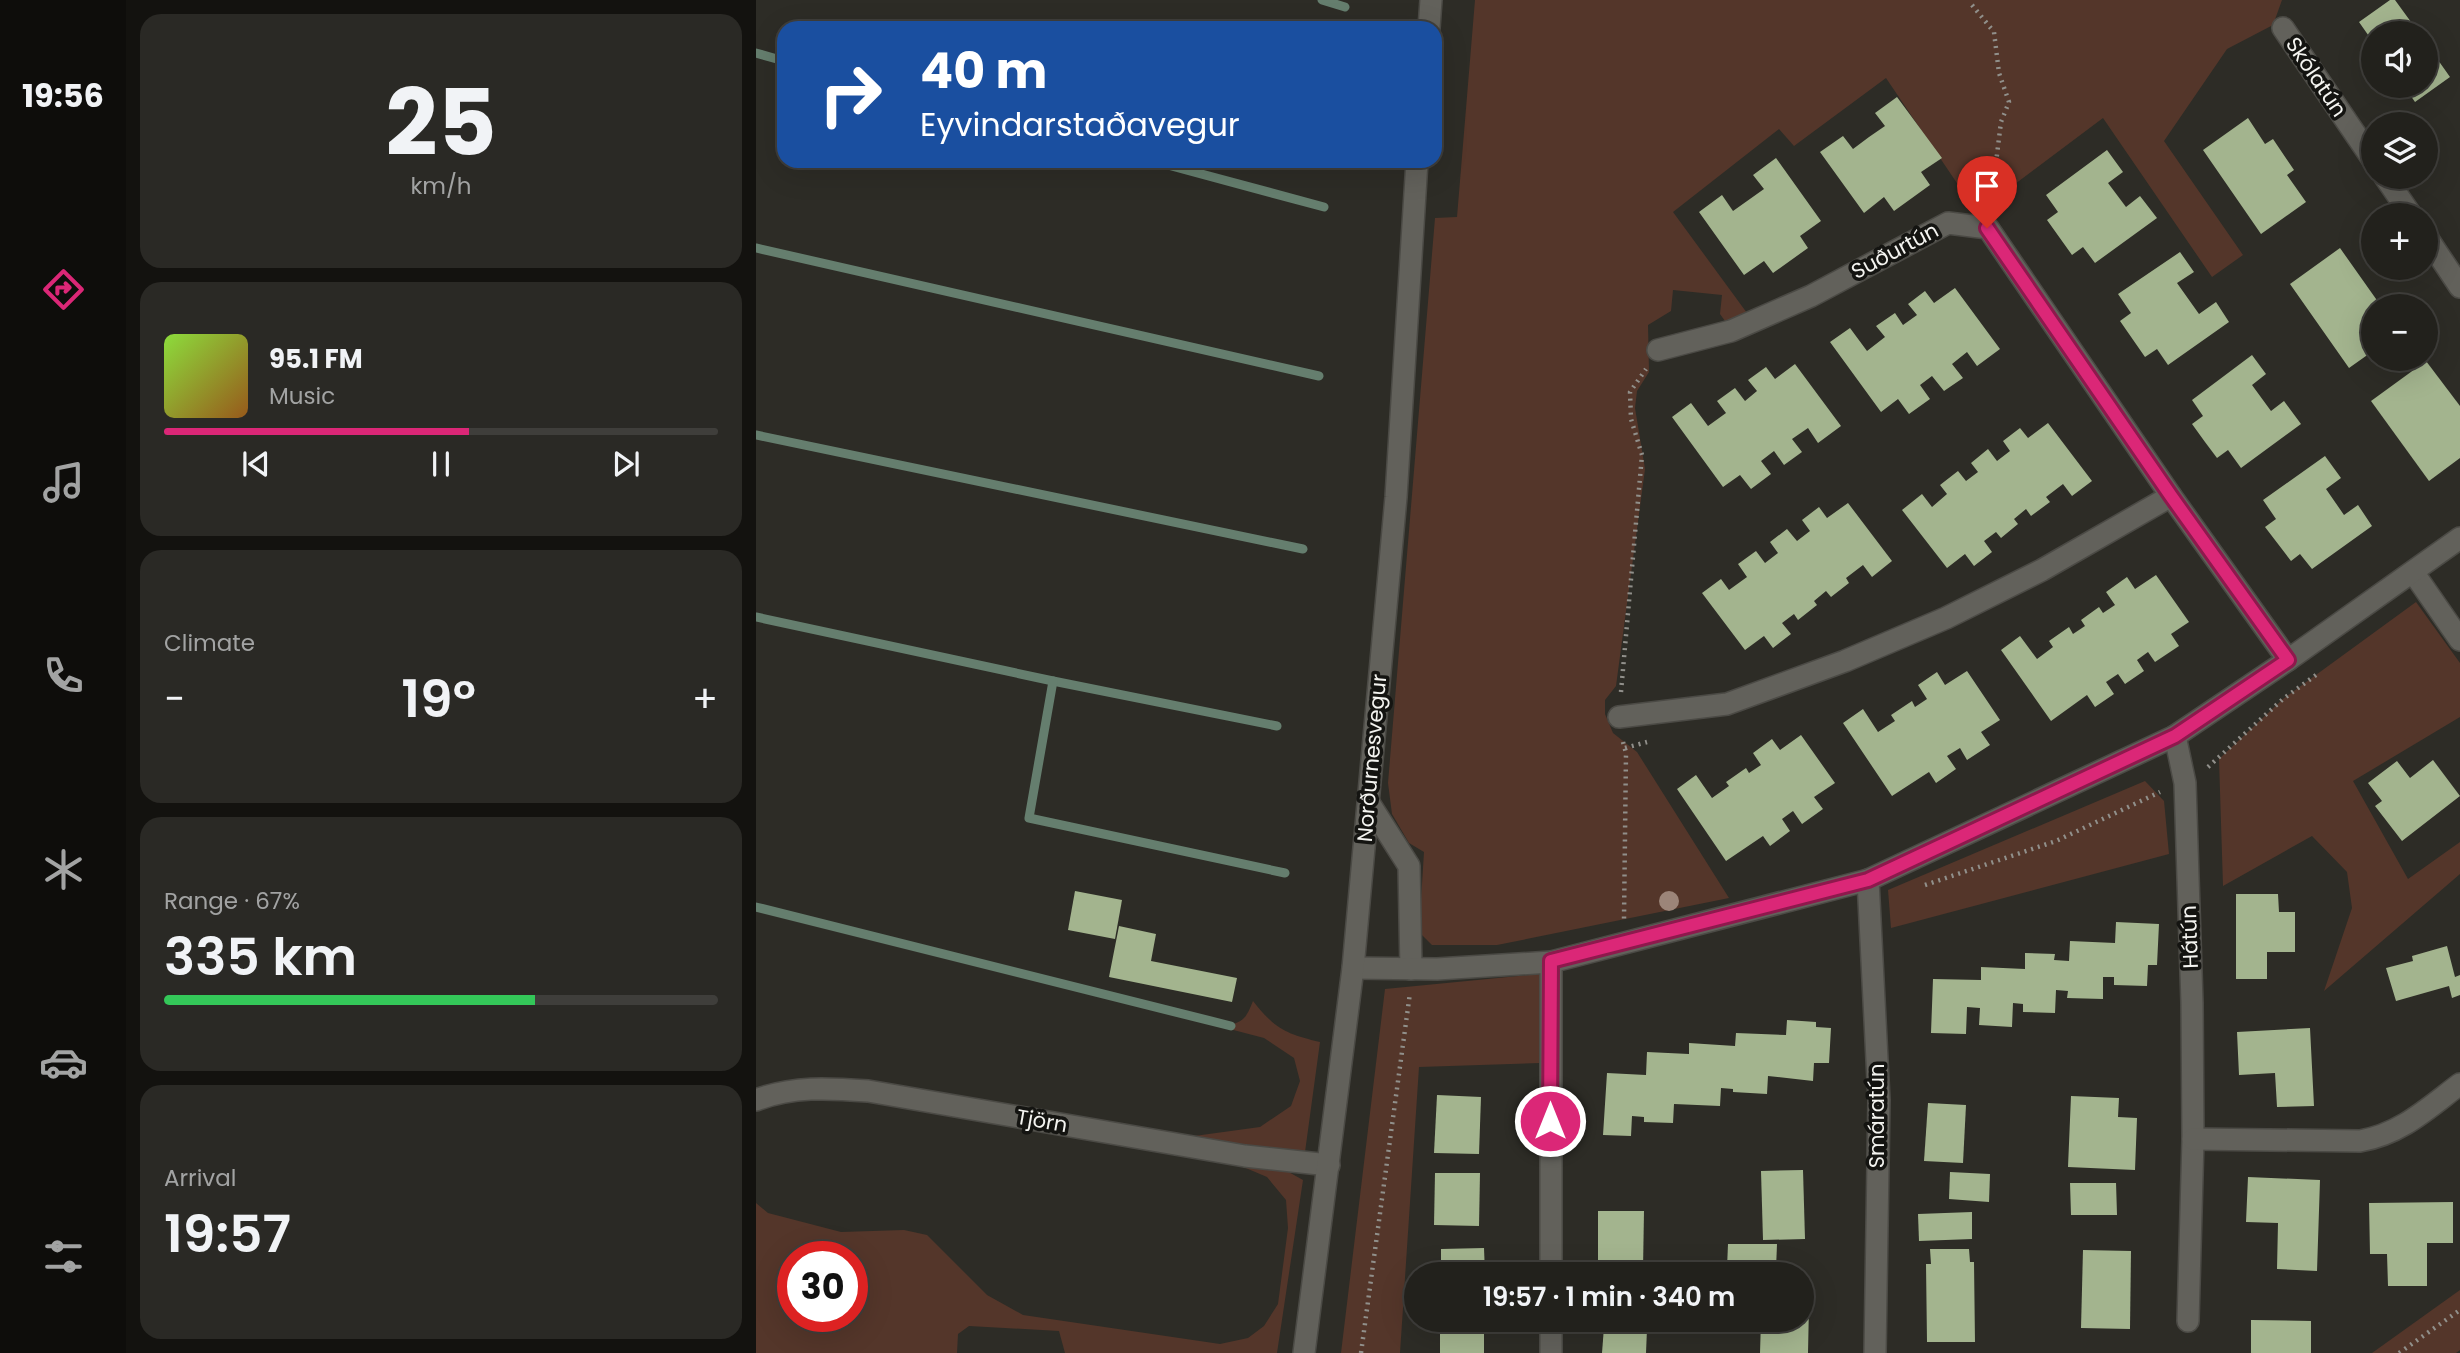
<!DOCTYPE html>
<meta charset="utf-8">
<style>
:root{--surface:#22211c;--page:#2a2925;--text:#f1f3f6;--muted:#a2a3a3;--line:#3f3e3b;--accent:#db2777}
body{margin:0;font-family:Poppins,sans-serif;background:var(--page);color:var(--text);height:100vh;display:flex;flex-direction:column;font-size:26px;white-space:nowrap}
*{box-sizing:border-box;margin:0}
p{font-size:23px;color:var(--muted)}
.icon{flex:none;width:38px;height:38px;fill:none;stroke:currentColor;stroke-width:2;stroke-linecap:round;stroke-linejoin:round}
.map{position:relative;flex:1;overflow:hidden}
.panel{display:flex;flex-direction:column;gap:14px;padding:14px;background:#13120f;width:630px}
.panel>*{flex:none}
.guide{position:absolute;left:21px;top:21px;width:665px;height:147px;border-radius:21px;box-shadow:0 7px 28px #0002,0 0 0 2px var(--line);background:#1a4fa0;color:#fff;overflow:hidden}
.fabs{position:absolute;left:1605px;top:21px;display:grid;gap:14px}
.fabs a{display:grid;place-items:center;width:77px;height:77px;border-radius:50%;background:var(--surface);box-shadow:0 7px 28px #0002,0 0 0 2px var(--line);font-size:35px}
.speed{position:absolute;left:21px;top:1241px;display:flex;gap:14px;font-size:35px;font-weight:700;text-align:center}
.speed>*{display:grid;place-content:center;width:91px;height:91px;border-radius:50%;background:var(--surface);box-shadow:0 7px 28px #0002,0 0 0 2px var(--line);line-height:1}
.speed .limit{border:10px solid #d22;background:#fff;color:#111}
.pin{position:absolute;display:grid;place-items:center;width:60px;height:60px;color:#fff;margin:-72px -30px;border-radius:50% 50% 50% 0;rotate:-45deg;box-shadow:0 0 7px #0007}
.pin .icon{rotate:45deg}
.me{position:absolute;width:77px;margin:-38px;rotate:0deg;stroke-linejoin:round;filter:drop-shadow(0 0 5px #0008)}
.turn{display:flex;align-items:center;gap:24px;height:147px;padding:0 28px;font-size:32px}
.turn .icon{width:91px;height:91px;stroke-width:2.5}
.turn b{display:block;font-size:49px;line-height:60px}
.big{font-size:52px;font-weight:600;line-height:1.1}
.panel .card{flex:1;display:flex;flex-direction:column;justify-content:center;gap:10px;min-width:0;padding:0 24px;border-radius:21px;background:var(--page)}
.panel .dial{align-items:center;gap:0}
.dial b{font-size:91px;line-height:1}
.song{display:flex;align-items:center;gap:21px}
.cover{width:84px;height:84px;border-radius:10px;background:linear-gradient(135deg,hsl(90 70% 55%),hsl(30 70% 35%))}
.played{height:7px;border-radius:4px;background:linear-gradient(90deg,var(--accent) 55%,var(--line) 55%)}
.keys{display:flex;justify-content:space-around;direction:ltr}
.heat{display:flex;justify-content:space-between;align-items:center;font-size:38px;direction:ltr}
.charge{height:10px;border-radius:5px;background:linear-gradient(90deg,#34c759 67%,var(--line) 0)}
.trip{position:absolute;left:648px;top:1262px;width:410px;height:70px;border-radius:35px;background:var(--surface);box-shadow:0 7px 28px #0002,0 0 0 2px var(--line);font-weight:600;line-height:70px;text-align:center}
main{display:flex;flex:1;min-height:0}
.tabs{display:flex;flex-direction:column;width:126px;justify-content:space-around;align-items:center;background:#0e0d0b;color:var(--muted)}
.tabs .icon{width:49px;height:49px}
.tabs .current{color:var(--accent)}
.tabs b{font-size:32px;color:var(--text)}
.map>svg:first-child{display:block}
.green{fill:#54362a;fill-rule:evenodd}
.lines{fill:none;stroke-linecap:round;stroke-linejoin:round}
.stream{stroke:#657e6e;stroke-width:9}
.building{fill:#a3b48e}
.minor-casing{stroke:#4b4a45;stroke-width:24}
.path{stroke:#91908b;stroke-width:4.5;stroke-dasharray:2 5;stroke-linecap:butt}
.minor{stroke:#62615b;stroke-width:21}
.tree{fill:#9c8579}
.route-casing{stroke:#8e194d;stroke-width:18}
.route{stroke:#db2777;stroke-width:12}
.labels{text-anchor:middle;stroke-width:7;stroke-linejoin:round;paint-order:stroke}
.street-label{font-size:21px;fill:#f4f4f0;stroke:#141411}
</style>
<main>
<nav class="tabs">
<b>19:56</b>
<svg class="icon current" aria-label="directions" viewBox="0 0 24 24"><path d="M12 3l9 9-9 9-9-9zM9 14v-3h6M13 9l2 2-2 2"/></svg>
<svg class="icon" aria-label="music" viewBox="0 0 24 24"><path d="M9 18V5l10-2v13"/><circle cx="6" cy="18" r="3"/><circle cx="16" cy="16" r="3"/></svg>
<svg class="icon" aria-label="phone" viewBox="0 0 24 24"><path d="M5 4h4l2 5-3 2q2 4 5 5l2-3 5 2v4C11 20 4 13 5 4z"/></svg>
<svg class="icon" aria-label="climate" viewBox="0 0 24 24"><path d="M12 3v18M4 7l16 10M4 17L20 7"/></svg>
<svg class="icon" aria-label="car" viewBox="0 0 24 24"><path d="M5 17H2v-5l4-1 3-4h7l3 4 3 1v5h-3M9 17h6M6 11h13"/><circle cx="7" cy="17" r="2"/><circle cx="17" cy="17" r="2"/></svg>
<svg class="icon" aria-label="filters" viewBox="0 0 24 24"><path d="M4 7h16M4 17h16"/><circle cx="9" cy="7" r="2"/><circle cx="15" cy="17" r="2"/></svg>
</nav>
<section class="panel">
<div class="card dial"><b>25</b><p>km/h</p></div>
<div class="card">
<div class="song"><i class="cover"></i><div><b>95.1 FM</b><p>Music</p></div></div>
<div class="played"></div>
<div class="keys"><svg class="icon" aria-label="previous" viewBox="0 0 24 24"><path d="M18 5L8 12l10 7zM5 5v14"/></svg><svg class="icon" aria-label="pause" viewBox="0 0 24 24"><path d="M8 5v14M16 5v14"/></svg><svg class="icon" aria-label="next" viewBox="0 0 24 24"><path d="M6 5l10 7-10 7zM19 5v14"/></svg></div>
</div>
<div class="card"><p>Climate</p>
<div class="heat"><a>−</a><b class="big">19°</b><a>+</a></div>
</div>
<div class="card"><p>Range · 67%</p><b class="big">335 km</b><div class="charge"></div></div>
<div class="card"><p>Arrival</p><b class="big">19:57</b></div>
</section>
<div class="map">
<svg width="1704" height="1353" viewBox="0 0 1704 1353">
<rect width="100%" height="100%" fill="#2d2c26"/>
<g class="green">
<polygon points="719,0 1526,0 1517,25 1471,49 1408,141 1487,255 1456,277 1347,118 1231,205 1211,198 1130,78 1038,146 1023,129 917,212 991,313 969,321 964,314 966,295 917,290 915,311 892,325 893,372 881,391 879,408 889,469 860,686 849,700 849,714 857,733 881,752 973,898 741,945 676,945 663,932 668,852 653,843 636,814 632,783 679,218 701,217"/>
<polygon points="1660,602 1704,663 1704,717 1597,781 1652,879 1704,842 1704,874 1568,991 1596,908 1591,872 1556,836 1467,886 1463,759 1527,699"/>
<polygon points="1389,781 1408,801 1413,854 1135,928 1132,890"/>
<polygon points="784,974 784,1063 663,1067 644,1353 585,1353 629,989"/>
<path d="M497 1001C519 1029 530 1034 564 1042L549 1152 431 1137 504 1127 535 1106 544 1081 538 1058 508 1038 466 1027C487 1022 489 1021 497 1001Z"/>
<path d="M478 1163 529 1170 547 1180 521 1353H309L303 1331 213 1326 202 1334 201 1353H0V1203L12 1213 85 1232 148 1230 171 1235 231 1295 267 1315 464 1344 492 1338 508 1326 522 1304 532 1228 530 1200 511 1177ZM37 1256H96V1316H37Z"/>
<polygon points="1704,1290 1704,1350 1700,1353 1616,1353"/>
</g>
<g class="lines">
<g class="stream">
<polyline points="566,0 589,7"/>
<polyline points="0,53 28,61"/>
<polyline points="397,161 568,207"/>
<polyline points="0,248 563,376"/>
<polyline points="0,435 547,549"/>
<polyline points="0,617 297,681 521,726"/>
<polyline points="297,681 273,818 529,873"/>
<polyline points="0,907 475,1026"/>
</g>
</g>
<g class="building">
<polygon points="1634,0 1639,0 1663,33 1617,33 1617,42 1603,22"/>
<polygon points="1670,43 1694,77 1659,102 1648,86 1670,86"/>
<polygon points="1141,97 1186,158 1165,172 1174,185 1138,211 1128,197 1108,213 1064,152 1087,136 1097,149 1113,137 1129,126 1119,113"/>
<polygon points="1492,118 1509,144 1517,139 1538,170 1531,175 1550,202 1505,234 1447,150"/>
<polygon points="1351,150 1367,172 1352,183 1370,207 1384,196 1401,218 1339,263 1327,247 1316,255 1291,220 1302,212 1290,195"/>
<polygon points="1020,158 1065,221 1044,236 1052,248 1017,273 1008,261 988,275 943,212 966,195 977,211 1008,189 997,175"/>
<polygon points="1584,248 1625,306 1617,306 1617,351 1593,368 1534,284"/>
<polygon points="1424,252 1438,272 1421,283 1443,314 1460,302 1473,322 1412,365 1401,349 1389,357 1364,321 1375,313 1362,294"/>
<polygon points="1199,288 1244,349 1221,366 1211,352 1196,364 1207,378 1188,391 1176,376 1164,385 1174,399 1153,414 1142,399 1125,412 1074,342 1094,328 1111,351 1129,337 1120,326 1139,313 1147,325 1161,315 1152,304 1169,291 1178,303"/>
<polygon points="1496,355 1510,374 1496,385 1515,411 1528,401 1545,424 1485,468 1472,450 1461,458 1449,442 1436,424 1447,416 1436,400"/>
<polygon points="1670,361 1704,406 1704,458 1673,481 1615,401"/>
<polygon points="1039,364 1085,426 1062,443 1052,428 1036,439 1046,452 1028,465 1018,451 1005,461 1015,474 995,489 984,475 967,487 916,417 935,403 952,426 970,413 961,401 979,388 989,401 1001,391 992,380 1010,367 1019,379"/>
<polygon points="1292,423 1336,481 1316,496 1307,484 1290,497 1294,502 1275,516 1270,509 1258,519 1262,524 1245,538 1240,532 1228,541 1236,552 1218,566 1209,554 1191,568 1146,510 1166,494 1176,507 1191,494 1184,485 1202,471 1210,481 1222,472 1215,463 1232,449 1241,461 1254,451 1247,441 1264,428 1272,438"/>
<polygon points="1569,456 1585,478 1570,489 1588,515 1602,505 1616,526 1556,569 1544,554 1535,561 1509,527 1520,519 1507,500"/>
<polygon points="1092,503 1136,561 1116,577 1107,565 1090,578 1093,583 1075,597 1070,591 1058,601 1061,605 1042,620 1038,614 1026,623 1035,634 1017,648 1008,636 989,650 946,593 965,579 973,590 991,577 982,564 1000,551 1009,563 1022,553 1014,542 1031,529 1041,541 1054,531 1046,520 1063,507 1071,518"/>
<polygon points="1400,575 1433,622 1415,634 1423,646 1399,662 1392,652 1381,660 1388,671 1369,684 1362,674 1350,682 1358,694 1339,707 1331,695 1295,721 1245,650 1264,636 1281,659 1297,647 1293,641 1313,627 1317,634 1329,626 1325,620 1343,607 1347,613 1359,605 1350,592 1371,577 1379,589"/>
<polygon points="1211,671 1244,720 1225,732 1234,745 1211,760 1204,748 1191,756 1200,769 1180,783 1173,772 1136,796 1087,723 1107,709 1122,732 1139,721 1135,715 1156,701 1159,707 1171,699 1162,685 1181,672 1189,685"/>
<polygon points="1045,735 1079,783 1058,797 1067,809 1046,824 1037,811 1026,819 1034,831 1014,846 1007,836 970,861 921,789 940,775 956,798 973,786 970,782 990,768 993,773 1005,765 997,753 1016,739 1024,750"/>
<polygon points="1677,760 1704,796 1646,841 1619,806 1626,801 1612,783 1641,761 1654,778"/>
<polygon points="319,891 366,900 359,939 312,930"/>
<polygon points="1480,894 1522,894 1523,912 1539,912 1539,952 1511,952 1511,979 1480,979"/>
<polygon points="1360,922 1403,924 1401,965 1392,965 1391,986 1358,985 1358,977 1347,977 1347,999 1311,998 1312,991 1300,990 1299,1013 1267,1012 1267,1004 1257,1003 1256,1027 1223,1025 1224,1008 1211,1007 1210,1034 1175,1033 1177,979 1225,980 1225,967 1269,969 1269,953 1299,954 1298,960 1313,961 1314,941 1359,943"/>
<polygon points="363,926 400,934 395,961 481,978 476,1002 353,977"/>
<polygon points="1691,946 1699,977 1704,975 1704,995 1696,998 1693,986 1640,1001 1630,968 1657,961 1656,956"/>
<polygon points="1031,1020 1060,1022 1060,1027 1075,1028 1073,1063 1058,1063 1057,1081 1012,1076 1011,1094 977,1092 977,1089 965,1088 964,1106 918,1104 917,1123 888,1122 888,1117 876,1116 875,1136 847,1135 851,1073 890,1075 891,1052 933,1054 933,1043 979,1046 980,1033 1030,1035"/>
<polygon points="1554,1028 1558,1106 1521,1107 1519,1073 1483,1075 1481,1032"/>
<polygon points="681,1095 725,1097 723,1154 678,1153"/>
<polygon points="1315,1096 1363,1098 1362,1117 1381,1118 1379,1170 1312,1167"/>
<polygon points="1172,1103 1210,1105 1207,1163 1168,1161"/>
<polygon points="1047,1170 1049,1239 1007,1240 1005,1171"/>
<polygon points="1194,1172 1234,1174 1233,1202 1193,1199"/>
<polygon points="679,1173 724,1173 723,1226 678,1225"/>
<polygon points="1492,1177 1564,1180 1561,1271 1521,1269 1522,1223 1490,1222"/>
<polygon points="1314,1183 1360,1183 1361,1215 1315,1215"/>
<polygon points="1697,1202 1697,1243 1671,1243 1671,1286 1632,1286 1631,1254 1614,1254 1613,1203"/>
<polygon points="842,1211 888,1211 887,1269 842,1269"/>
<polygon points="1216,1212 1216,1239 1163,1241 1162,1214"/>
<polygon points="972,1244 1021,1244 1020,1269 971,1268"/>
<polygon points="728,1248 729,1274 685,1274 685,1249"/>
<polygon points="1174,1249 1213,1249 1214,1262 1218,1262 1219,1342 1171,1342 1170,1264 1175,1264"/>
<polygon points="1327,1250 1375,1251 1374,1329 1325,1328"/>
<polygon points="1045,1305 1053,1305 1052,1353 1004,1353 1005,1320 1045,1320"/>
<polygon points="1495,1320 1555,1321 1555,1353 1495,1353"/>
<rect x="684" y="1321" width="44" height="32"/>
<polygon points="848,1327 891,1329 890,1353 846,1353"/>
</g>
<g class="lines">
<defs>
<g id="minor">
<polyline points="673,28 675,0"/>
<polyline points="1527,28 1617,160"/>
<polyline points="1629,177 1655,215"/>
<polyline points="1670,236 1704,287"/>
<polyline points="902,350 975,331 1055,296 1192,223 1232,228 1415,496 1532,660"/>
<polyline points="1657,572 1704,640"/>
<polyline points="863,717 971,704 1089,661 1190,618 1286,570 1415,496"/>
<polyline points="1419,736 1429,783 1436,1003 1437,1139 1432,1321"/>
<polyline points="613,803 653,866 655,969"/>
<polyline points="1112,880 1123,1100 1119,1353"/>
<polyline points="597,968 681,969 795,962 1112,880 1419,736 1532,660 1704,538"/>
<path d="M0 1100C37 1086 72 1088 112 1091L489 1156 573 1165"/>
<path d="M1437 1139 1604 1141C1645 1134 1672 1108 1704 1084"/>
<polyline points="795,1274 795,962"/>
<polyline points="548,1353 597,968 640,497 661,161"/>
<polyline points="795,1353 795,1320"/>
</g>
</defs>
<use href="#minor" class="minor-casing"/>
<g class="path">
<polyline points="1216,5 1238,32 1243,73 1253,102 1245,122 1235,203"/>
<polyline points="865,692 886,455 875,419 874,392 890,369"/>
<polyline points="867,742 870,753 868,919"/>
<polyline points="869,748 891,742"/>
<polyline points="1452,767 1527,699 1560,675"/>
<polyline points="1169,885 1300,841 1404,792"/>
<polyline points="605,1353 654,993"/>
<polyline points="1643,1353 1704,1310"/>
</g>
<use href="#minor" class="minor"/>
</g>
<circle class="tree" cx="913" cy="901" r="10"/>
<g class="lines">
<defs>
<polyline id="route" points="794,1121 795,961 1112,880 1419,736 1532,660 1415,496 1231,228"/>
</defs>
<use href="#route" class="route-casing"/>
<use href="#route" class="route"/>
</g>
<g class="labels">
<g class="street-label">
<text transform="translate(1560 77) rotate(56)" y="7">Skólatún</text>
<text transform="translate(1139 251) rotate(-28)" y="7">Suðurtún</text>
<text transform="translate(616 758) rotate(-85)" y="7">Norðurnesvegur</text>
<text transform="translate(1434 937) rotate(-92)" y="7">Hátún</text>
<text transform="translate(1121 1116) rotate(-90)" y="7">Smáratún</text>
<text transform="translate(286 1121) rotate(10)" y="7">Tjörn</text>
</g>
</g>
</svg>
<div class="fabs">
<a><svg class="icon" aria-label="sound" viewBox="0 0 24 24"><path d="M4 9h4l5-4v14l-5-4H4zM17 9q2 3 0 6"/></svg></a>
<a><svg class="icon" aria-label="layers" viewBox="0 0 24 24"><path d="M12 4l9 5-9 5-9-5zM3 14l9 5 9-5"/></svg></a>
<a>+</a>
<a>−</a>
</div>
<div class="speed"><div class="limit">30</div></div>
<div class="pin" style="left:1231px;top:228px;background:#d93025"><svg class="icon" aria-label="arrive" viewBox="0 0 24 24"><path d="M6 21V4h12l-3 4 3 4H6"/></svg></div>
<svg class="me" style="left:794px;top:1121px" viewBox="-20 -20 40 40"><circle r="17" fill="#db2777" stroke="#fff" stroke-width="3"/><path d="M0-11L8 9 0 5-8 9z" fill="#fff"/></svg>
<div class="trip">19:57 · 1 min · 340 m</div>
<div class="guide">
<div class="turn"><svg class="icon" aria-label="right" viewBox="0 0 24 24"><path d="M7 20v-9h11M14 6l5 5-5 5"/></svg><div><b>40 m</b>Eyvindarstaðavegur</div></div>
</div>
</div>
</main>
